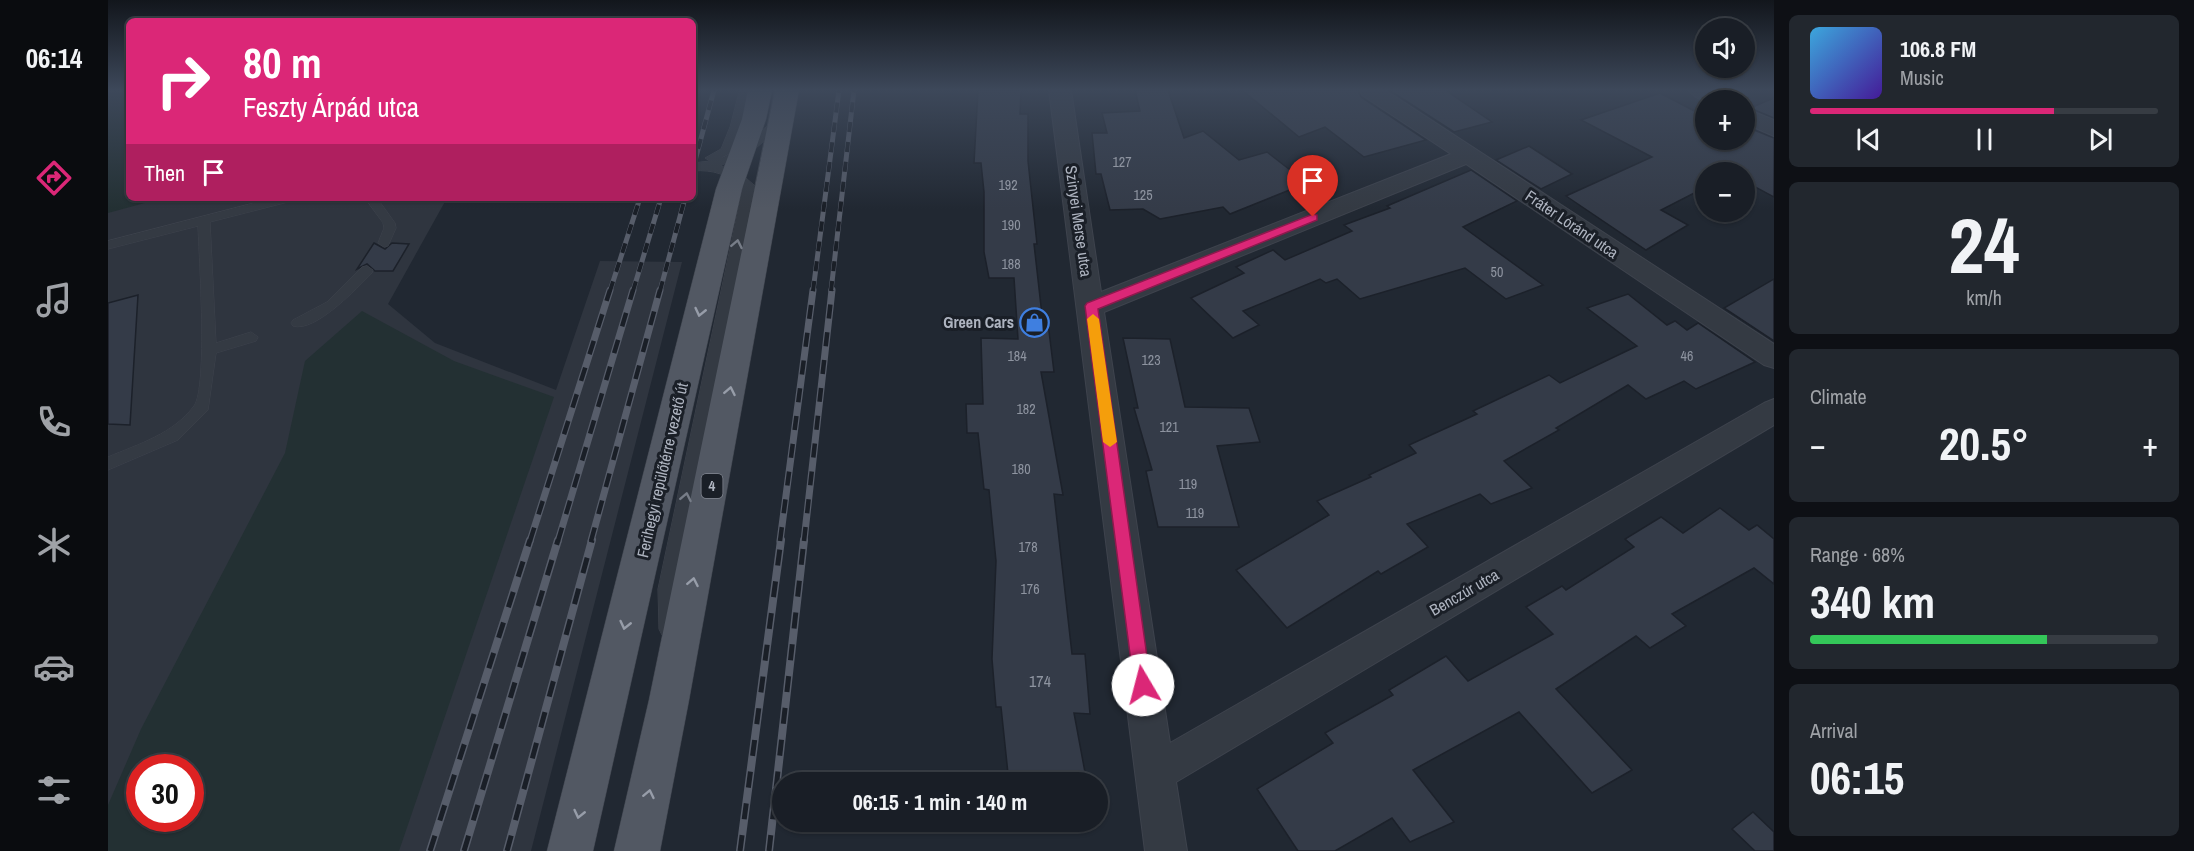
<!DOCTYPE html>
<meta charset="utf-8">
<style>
:root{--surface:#191e26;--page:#22272e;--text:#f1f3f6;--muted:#9fa2a7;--line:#373c43;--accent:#db2777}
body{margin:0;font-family:"Archivo Narrow",sans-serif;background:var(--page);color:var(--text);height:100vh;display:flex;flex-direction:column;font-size:22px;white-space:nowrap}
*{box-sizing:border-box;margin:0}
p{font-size:20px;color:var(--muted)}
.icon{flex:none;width:33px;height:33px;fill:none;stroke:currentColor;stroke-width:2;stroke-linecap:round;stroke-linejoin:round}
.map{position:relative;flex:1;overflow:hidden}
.panel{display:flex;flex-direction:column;gap:15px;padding:15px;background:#0e1015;width:420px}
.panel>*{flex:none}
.top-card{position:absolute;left:18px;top:18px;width:570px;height:183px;border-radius:9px;box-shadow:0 2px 4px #0004,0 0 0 2px var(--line);background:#db2777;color:#fff;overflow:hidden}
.fabs{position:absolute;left:1587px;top:18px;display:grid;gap:12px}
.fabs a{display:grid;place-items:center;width:60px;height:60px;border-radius:50%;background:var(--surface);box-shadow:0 2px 4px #0004,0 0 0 2px var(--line);font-size:30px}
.speed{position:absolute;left:18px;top:754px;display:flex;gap:12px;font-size:30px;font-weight:700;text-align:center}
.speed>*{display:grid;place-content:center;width:78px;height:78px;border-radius:50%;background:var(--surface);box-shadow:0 2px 4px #0004,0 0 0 2px var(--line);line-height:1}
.speed .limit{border:9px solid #d22;background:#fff;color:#111}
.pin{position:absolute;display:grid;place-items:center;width:51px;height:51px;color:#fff;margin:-62px -26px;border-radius:50% 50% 50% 0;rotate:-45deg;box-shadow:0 0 6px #0007}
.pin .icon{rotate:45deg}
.me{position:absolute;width:66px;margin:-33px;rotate:352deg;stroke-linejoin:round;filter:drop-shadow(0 0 4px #0008)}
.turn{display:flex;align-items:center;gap:21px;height:126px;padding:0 18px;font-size:27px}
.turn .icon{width:78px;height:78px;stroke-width:2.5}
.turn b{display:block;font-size:42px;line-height:51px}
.then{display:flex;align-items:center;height:57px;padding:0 18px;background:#0003;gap:12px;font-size:22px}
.big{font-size:45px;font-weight:700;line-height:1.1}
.panel .tile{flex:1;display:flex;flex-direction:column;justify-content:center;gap:9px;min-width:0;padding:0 21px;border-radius:9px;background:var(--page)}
.panel .dial{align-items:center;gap:0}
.dial b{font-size:78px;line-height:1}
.song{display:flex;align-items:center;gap:18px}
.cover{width:72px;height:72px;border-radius:9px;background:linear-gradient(135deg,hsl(200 70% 55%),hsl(260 70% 35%))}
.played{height:6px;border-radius:3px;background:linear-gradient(90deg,var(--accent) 70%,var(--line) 70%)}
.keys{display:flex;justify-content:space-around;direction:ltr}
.heat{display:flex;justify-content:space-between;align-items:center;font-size:33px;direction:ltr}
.charge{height:9px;border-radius:4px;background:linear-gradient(90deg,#34c759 68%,var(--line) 0)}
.trip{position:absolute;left:664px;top:772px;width:336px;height:60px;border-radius:30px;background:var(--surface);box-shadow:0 2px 4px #0004,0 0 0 2px var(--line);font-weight:700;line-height:60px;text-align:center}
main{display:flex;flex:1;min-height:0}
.tab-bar{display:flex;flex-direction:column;width:108px;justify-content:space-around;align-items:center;background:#0a0c0f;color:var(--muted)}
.tab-bar .icon{width:42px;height:42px}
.tab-bar .current{color:var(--accent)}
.tab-bar b{font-size:27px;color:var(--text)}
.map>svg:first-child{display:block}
.airport{fill:#2f353f;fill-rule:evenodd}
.green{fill:#233033;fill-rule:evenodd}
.building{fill:#343b48;stroke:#1c212a;stroke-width:1.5}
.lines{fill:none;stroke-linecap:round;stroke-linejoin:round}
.service-casing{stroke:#3e434d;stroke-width:1}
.minor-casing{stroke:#3e434d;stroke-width:2}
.primary-casing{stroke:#3e434d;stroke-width:1}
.service{fill:#343a43;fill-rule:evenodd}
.minor{fill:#343a43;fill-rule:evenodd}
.primary{fill:#525863;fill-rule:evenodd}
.rail-far2-casing{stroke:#575d6a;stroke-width:5}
.rail-far1-casing{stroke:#575d6a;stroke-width:7}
.rail-casing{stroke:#575d6a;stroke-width:8}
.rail-far2{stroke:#1a1f27;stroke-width:4;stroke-dasharray:10;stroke-linecap:butt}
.rail-far1{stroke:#1a1f27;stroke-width:4.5;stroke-dasharray:14;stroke-linecap:butt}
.rail{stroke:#1a1f27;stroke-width:5;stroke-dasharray:16;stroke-linecap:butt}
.oneway{stroke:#777d88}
.oneway2{stroke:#979da9}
.route{fill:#db2777;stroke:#8e194d;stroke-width:1.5}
.slow{fill:#f59e0b}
.labels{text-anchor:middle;stroke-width:6;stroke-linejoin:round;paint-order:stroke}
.number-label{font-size:14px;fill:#8e94a0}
.shield{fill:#1a1f27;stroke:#828792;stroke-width:1.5}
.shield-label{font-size:15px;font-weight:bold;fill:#aeb4c0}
.street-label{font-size:16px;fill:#aeb4c0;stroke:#1a1f27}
.poi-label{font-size:16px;font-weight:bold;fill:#aeb4c0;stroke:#1a1f27;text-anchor:end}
.near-number-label{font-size:16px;fill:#8e94a0}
</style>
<main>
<nav class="tab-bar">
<b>06:14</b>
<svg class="icon current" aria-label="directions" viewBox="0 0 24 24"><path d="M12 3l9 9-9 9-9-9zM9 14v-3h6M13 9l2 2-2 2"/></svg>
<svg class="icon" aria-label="music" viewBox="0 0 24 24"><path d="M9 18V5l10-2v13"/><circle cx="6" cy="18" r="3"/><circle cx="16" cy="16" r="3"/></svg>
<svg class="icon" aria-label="phone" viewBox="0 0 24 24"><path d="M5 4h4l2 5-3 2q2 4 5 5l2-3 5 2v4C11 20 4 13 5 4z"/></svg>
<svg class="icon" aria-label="climate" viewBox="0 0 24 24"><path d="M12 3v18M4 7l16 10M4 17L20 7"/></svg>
<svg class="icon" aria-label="car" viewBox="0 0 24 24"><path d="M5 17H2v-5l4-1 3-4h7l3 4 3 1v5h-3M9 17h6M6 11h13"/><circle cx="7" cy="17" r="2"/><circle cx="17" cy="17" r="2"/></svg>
<svg class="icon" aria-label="filters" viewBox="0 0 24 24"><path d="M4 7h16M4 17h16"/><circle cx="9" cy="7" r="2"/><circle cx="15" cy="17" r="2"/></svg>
</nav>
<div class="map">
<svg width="1666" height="851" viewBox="0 0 1666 851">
<rect width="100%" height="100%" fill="#212832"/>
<path class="airport" d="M0 90H21V198H339L280 304 327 343 448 390 492 261 574 262 423 851H0ZM32 768H82V819H32Z"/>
<g class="green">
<polygon points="0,90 21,90 21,198 55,198 0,213"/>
<path d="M254 311 346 361 446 397 291 851H0V805L33 729 177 453 197 361ZM32 768H82V819H32Z"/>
</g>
<g class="building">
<polygon points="870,90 913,90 912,114 920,114 920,161 929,244 926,244 934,315 939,315 946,372 933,372 955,495 946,494 964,654 977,654 982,714 966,713 979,783 901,783 893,707 888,707 884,659 888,561 881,490 876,489 870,433 859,433 858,404 875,404 873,338 910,339 906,278 881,278 876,252 876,192 873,163 866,163"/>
<polygon points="1027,90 1060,90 1076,138 1095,131 1131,160 1159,152 1199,183 1122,214 1115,207 1052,219 1035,209 1002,210 993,174 988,174 984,133 999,133 994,113 1032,111"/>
<polygon points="1134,90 1250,90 1253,97 1318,140 1256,157 1217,127 1191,137"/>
<polygon points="1281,90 1337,90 1384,122 1346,132"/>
<polygon points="1552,93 1598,117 1598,140 1636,140 1636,126 1666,138 1666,197 1636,181 1636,172 1598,172 1598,187 1553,210 1580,225 1538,250 1458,196 1544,157 1473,120"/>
<polygon points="1666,98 1666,118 1642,108"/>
<polygon points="1421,146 1464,174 1433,189 1388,160"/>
<polygon points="1363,170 1409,201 1355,227 1435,285 1398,299 1357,268 1252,299 1229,279 1218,283 1212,279 1135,311 1151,325 1125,338 1083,298 1136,273 1128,267 1165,250 1177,260 1244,231 1236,225 1282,208 1279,206"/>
<polygon points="266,243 277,249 284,243 301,244 285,271 267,271 259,264 249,269"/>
<polygon points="1666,279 1666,341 1616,308"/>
<polygon points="1520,294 1559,325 1567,321 1579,330 1590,323 1647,362 1588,389 1576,381 1538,399 1520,385 1448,428 1451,430 1396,461 1424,488 1383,504 1372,494 1299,524 1320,547 1273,574 1270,571 1179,628 1128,570 1221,515 1209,501 1263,477 1261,475 1308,453 1301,445 1369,414 1365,411 1441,375 1452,383 1529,346 1479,308"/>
<polygon points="30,295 22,425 0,424 0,303"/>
<polygon points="1015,338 1062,339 1077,407 1141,408 1152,442 1109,446 1131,527 1050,527 1038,471 1044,470 1026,408 1030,408"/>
<polygon points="1612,508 1641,530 1649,525 1666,539 1666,584 1646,568 1564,614 1578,626 1542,648 1528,636 1448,689 1524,770 1484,793 1411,712 1305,770 1346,822 1302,842 1284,818 1227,851 1190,851 1149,789 1225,743 1217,733 1285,695 1281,690 1338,656 1360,681 1445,634 1418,607 1454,586 1458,590 1526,547 1517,539 1553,517 1575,533"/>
<polygon points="1645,812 1666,832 1666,851 1647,851 1624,829"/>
</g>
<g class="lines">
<defs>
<g id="service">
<path d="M632 90H642L634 127 622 153 611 159C634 150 648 133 668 120 672 117 672 118 677 119L679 121 648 148 612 166 630 171 647 186 568 589 569 629 566 635 560 637 554 635 551 629 550 589 635 187C620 175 605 169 585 171V163L602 161 597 158 613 149 622 127Z"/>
<path d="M165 198H186L184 201 102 222 108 343 143 332 150 337 148 341 108 353 100 410 70 440 0 470V457C31 444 65 434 86 406 100 387 91 255 90 226L0 249V241Z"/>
<polygon points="257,198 269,198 287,223 288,228 280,246 276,247 270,243 276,228 275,223"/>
<path d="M259 266 265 270 264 273C249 288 207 333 185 326L183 323 185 320 219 302 254 267Z"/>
</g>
<g id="minor">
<polygon points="941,90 963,90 993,292 1343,154 1254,95 1252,90 1277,90 1666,344 1666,368 1656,365 1358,164 996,312 1062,743 1656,403 1666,399 1666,425 1068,782 1079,851 1037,851"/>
<path d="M1581 90C1595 90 1612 87 1622 100 1607 101 1590 104 1581 90Z"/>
<polygon points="1636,108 1666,120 1666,136 1636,123"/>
</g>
<g id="primary">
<polygon points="640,90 664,90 658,119 634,189 485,851 439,851 608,189 634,119"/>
<polygon points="667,90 691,90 581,700 552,851 506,851 541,700"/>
</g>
</defs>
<use href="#service" class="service-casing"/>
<use href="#minor" class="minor-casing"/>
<use href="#primary" class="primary-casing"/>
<use href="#service" class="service"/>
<use href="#minor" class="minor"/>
<use href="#primary" class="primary"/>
<defs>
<g id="rail-far2">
<polyline points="585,168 606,90"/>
<polyline points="502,291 532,198"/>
<polyline points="525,291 553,198"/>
<polyline points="552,291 577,198"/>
<polyline points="705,291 731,90"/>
<polyline points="723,291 746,90"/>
</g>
<g id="rail-far1">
<polyline points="422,541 502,290"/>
<polyline points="450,541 525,290"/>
<polyline points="483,541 552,290"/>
<polyline points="672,541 705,290"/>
<polyline points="696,541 724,290"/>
</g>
<g id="rail">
<polyline points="322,851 422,540"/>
<polyline points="356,851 450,540"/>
<polyline points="399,851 484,540"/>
<polyline points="632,851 673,540"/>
<polyline points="661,851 696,540"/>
</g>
</defs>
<use href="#rail-far2" class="rail-far2-casing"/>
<use href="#rail-far1" class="rail-far1-casing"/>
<use href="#rail" class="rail-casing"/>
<use href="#rail-far2" class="rail-far2"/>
<use href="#rail-far1" class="rail-far1"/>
<use href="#rail" class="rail"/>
</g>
<defs><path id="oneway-chevron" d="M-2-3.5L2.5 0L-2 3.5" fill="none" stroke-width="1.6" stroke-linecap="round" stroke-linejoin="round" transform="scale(1.5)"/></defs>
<g class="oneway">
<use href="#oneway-chevron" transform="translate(629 244) rotate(-79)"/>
<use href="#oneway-chevron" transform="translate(578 497) rotate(-79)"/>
</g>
<g class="oneway2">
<use href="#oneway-chevron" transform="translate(592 312) rotate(103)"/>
<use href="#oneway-chevron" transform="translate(622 391) rotate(-79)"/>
<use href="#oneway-chevron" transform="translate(585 582) rotate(-79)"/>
<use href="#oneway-chevron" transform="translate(517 625) rotate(103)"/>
<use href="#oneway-chevron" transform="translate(541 794) rotate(-78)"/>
<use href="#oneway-chevron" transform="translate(471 814) rotate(103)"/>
</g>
<linearGradient id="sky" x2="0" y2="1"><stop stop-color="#12161c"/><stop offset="0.43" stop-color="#3d485a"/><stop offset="1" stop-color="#3d485a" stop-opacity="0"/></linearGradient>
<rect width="1666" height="209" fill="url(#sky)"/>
<polygon class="route" points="1205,214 1209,215 1209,220 990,309 1043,685 1041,691 1035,693 1029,691 1026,685 977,306 979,303"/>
<polygon class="slow" points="985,314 991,319 1009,442 1002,447 995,442 979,319"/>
<defs>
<symbol id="shop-ring" viewBox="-11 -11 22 22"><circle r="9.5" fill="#1a1f27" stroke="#3f7fe0" stroke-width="1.5"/><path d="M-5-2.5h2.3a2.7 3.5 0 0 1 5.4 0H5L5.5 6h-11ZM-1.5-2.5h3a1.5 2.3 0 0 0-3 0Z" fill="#3f7fe0"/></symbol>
</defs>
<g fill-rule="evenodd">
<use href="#shop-ring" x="910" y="306" width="33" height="33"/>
</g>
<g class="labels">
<g class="number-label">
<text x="1014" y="167">127</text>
<text x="900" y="190">192</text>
<text x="1035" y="200">125</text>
<text x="903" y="230">190</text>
<text x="903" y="269">188</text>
<text x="1389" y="277">50</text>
<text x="909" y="361">184</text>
<text x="1579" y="361">46</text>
<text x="1043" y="365">123</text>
<text x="918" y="414">182</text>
<text x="1061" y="432">121</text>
<text x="913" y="474">180</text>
<text x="1080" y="489">119</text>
<text x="1087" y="518">119</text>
<text x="920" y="552">178</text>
<text x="922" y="594">176</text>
</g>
<rect class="shield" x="593.5" y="474" width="21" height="24" rx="4.5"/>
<g class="shield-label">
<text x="604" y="491">4</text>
</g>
<g class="street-label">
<text transform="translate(971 221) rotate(82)" y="6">Szinyei Merse utca</text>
<text transform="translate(1464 224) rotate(34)" y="6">Fráter Lóránd utca</text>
<text transform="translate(554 470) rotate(-77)" y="6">Ferihegyi repülőtérre vezető út</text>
<text transform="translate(1356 592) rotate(-30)" y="6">Benczúr utca</text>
</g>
<g class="poi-label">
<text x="906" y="328">Green Cars</text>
</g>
<g class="near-number-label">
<text x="932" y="687">174</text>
</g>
</g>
</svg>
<div class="fabs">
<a><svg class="icon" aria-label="sound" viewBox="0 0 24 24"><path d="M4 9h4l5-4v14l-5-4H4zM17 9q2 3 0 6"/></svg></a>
<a>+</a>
<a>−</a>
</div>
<div class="speed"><div class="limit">30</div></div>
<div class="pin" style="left:1205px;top:217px;background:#d93025"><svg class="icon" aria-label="arrive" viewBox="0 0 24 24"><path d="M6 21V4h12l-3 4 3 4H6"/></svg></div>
<svg class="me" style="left:1035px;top:685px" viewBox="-20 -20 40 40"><circle r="19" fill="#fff"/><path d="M0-13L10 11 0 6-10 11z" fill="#db2777"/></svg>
<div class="trip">06:15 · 1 min · 140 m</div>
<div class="top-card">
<div class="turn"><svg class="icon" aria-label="right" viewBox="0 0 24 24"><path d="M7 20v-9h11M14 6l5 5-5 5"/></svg><div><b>80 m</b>Feszty Árpád utca</div></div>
<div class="then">Then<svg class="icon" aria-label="arrive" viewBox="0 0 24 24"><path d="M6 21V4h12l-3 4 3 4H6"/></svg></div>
</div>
</div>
<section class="panel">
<div class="tile">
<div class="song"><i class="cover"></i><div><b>106.8 FM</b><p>Music</p></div></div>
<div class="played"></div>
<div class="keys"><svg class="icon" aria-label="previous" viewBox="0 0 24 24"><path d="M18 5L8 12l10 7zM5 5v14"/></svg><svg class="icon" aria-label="pause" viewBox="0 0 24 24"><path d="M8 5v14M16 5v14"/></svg><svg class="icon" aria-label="next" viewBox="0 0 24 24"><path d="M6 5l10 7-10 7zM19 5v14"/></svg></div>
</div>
<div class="tile dial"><b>24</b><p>km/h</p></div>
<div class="tile"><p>Climate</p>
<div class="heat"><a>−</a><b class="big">20.5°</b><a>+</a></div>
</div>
<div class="tile"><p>Range · 68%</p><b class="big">340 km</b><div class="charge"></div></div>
<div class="tile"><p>Arrival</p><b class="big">06:15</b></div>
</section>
</main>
